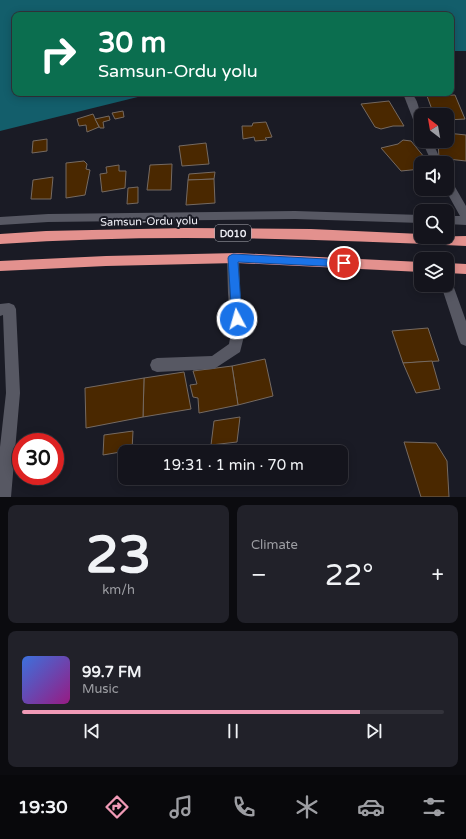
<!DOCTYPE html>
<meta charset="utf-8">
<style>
:root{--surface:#14141c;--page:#212129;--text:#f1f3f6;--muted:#9d9ea3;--line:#33333b;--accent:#f09ab6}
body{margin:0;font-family:"Varela Round",sans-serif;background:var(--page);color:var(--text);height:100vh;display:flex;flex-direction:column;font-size:15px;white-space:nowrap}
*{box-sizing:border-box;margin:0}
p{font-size:13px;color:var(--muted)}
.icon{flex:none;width:22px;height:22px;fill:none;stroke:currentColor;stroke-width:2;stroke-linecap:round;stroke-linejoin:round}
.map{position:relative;height:497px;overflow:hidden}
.sheet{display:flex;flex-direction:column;gap:8px;padding:8px;background:#0b0b0f;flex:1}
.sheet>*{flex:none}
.guide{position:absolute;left:12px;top:12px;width:442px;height:84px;border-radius:8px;box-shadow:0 2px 10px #0003,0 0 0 1px var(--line);background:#0b6e4f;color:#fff;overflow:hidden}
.needle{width:26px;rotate:329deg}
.fabs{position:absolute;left:414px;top:108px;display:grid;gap:8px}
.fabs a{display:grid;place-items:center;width:40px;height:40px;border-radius:8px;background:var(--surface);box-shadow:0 2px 10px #0003,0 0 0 1px var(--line);font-size:20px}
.speed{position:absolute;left:12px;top:433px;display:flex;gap:8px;font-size:20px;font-weight:700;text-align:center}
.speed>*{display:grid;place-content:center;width:52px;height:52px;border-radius:50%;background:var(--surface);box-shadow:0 2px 10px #0003,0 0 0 1px var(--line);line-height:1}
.speed .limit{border:6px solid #d22;background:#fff;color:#111}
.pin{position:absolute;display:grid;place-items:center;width:34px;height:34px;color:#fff;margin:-17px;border:2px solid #fff;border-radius:50%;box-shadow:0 1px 4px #0007}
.me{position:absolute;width:44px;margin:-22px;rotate:354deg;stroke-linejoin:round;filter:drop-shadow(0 0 3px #0008)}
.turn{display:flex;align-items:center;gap:14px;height:84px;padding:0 20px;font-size:18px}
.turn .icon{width:52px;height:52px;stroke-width:2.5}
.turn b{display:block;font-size:28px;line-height:34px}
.big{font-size:30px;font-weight:600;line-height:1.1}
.sheet .widget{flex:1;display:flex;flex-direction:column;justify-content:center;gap:6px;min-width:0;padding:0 14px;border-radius:8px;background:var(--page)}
.sheet .dial{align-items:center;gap:0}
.dial b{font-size:52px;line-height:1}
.song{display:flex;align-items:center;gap:12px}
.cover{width:48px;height:48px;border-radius:6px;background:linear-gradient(135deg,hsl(220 70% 55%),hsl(310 70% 35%))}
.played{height:4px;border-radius:2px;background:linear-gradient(90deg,var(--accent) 80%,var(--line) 80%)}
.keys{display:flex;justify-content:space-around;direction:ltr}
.heat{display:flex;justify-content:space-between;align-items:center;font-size:22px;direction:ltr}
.sheet .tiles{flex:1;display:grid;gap:8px;grid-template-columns:1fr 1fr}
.widget:last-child{grid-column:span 2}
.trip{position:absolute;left:118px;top:445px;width:230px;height:40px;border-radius:8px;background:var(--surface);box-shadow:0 2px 10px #0003,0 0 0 1px var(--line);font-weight:600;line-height:40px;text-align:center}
.menu{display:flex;height:64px;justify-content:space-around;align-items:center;background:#08080b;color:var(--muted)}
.menu .icon{width:28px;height:28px}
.menu .selected{color:var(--accent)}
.menu b{font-size:18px;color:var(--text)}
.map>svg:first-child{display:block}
.water{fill:#135e6b}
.building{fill:#4a2800;stroke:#756a62}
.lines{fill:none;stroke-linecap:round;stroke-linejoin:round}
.minor{fill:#575863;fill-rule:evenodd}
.highway{fill:#e3918e;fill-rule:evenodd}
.route{fill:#1a73e8;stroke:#114b97}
.labels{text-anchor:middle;stroke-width:4;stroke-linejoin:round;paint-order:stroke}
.shield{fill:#1a1b25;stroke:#aeafb7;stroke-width:1}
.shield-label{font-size:10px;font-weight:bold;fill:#eeeef5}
.street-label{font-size:11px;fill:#eeeef5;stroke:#1a1b25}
</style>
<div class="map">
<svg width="466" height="497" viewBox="0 0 466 497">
<rect width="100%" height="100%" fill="#1a1b25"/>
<polygon class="water" points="0,0 466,0 466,51 451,51 451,15 15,15 15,93 154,93 0,131"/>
<g class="building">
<polygon points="455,95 465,119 447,120 447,115 434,115 427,96"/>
<polygon points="389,101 404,126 393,126 381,129 375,127 361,104"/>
<polygon points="123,111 124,117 115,119 112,113"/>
<polygon points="93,114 99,127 87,132 86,125 79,126 77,119"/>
<polygon points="109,116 110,120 103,122 104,128 100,128 95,119"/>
<polygon points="266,122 272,137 265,138 267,140 255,141 254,137 243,139 242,126 252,126 253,123"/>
<polygon points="447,133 466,135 466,161 439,158 438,141 447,141"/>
<polygon points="47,139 47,151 32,153 33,141"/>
<polygon points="403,140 411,141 429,163 421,163 421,169 401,171 381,148 398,144"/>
<polygon points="206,143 209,164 182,166 179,146"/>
<polygon points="84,161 87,164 86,169 90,170 85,195 66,198 66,163"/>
<polygon points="172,164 171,190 147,190 150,165"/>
<polygon points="119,165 119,171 126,171 125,188 102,192 100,174 107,173 106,167"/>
<polygon points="215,172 214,179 188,180 189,174"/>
<polygon points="53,177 51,199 31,199 33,180"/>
<polygon points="214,179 215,203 186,205 188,180"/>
<polygon points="138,187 138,203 127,204 128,188"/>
<polygon points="428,328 439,361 403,363 392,331"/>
<polygon points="265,359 273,396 238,405 232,366"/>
<polygon points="432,361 440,389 416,393 403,363"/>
<polygon points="232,366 238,405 199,413 198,398 193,397 190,385 197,384 193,371"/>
<polygon points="184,372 191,409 143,417 144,378"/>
<polygon points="144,378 143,417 86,428 85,388"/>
<polygon points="240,417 237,442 211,445 214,421"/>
<polygon points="133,431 132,450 103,455 104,435"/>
<polygon points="404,442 436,443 447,461 449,497 421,497"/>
</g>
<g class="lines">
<g class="minor">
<path d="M409 93C420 96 421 121 421 130L416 127 404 96Z"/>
<polygon points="422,141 432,141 442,163 432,163"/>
<polygon points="447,179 451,180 466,206 466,225 447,224 447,216 460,216 445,189 447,189"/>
<polygon points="295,211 421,215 421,223 295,219 48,222 0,225 0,217 48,214"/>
<polygon points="233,253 237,255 239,258 240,293 245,332 240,352 214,369 157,372 152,370 150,365 152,360 157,358 212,356 229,344 231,332 228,293 227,258 229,255"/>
<polygon points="447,280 451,281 453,285 466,321 466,346 461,344 459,340 441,285 447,285"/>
<polygon points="9,303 14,305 16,309 20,393 11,497 0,497 0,447 6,393 3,315 0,316 0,304"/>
</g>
<g class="highway">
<path d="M185 228 311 229 421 234V237L466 236V246C311 239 155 233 0 244V234L46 231Z"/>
<polygon points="237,253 421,262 421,272 237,263 106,266 0,271 0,261 106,256"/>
<polygon points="447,263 466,264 466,274 447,273"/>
</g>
</g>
<polygon class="route" points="233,254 344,260 347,261 349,263 347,266 344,267 238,262 242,319 240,322 237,324 233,322 232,319 228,258 229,256"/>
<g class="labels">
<rect class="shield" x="215" y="225" width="36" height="16" rx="3"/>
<g class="shield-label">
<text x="233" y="237">D010</text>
</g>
<g class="street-label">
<text transform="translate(149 221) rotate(-1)" y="4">Samsun-Ordu yolu</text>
</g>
</g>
</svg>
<div class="fabs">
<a><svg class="needle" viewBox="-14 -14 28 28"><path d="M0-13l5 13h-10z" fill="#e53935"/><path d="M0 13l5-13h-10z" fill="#9d9ea3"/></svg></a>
<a><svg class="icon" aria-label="sound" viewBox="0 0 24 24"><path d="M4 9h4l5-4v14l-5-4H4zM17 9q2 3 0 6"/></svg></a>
<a><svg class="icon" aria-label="search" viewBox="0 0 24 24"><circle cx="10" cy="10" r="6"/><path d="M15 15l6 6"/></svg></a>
<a><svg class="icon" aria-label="layers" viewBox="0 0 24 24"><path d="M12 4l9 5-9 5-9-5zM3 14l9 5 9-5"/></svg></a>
</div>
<div class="speed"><div class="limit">30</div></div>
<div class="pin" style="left:344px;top:263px;background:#d93025"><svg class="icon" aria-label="arrive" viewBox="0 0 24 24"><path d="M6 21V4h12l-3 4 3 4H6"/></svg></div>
<svg class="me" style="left:237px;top:319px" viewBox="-20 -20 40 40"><circle r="17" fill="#1a73e8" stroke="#fff" stroke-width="3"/><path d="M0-11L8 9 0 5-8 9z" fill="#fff"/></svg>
<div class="trip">19:31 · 1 min · 70 m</div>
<div class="guide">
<div class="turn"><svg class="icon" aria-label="right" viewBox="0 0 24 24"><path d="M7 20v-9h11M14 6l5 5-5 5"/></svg><div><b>30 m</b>Samsun-Ordu yolu</div></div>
</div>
</div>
<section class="sheet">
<div class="tiles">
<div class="widget dial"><b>23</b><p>km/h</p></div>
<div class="widget"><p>Climate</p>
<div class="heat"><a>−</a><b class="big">22°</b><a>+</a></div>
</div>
<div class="widget">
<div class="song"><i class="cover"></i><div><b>99.7 FM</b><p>Music</p></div></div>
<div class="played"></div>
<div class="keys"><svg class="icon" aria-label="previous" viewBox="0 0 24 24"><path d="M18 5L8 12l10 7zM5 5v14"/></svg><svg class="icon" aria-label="pause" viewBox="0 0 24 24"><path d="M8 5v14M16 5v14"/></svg><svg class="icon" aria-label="next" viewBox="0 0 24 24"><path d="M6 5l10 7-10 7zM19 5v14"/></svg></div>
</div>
</div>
</section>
<nav class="menu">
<b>19:30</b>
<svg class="icon selected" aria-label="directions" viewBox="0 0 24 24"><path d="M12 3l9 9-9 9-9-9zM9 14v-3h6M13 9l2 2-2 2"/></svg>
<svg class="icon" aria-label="music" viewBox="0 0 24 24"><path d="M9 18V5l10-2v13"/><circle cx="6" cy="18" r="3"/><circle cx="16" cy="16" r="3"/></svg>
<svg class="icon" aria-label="phone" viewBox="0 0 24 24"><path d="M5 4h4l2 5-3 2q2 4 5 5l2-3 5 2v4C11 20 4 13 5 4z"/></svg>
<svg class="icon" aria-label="climate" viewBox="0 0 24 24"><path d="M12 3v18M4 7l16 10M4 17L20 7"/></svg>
<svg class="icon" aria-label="car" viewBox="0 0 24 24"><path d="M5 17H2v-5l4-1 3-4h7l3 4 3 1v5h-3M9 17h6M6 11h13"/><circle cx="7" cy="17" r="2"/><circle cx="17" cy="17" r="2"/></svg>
<svg class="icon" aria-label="filters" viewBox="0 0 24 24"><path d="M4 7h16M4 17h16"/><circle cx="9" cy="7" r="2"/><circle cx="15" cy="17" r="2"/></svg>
</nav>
